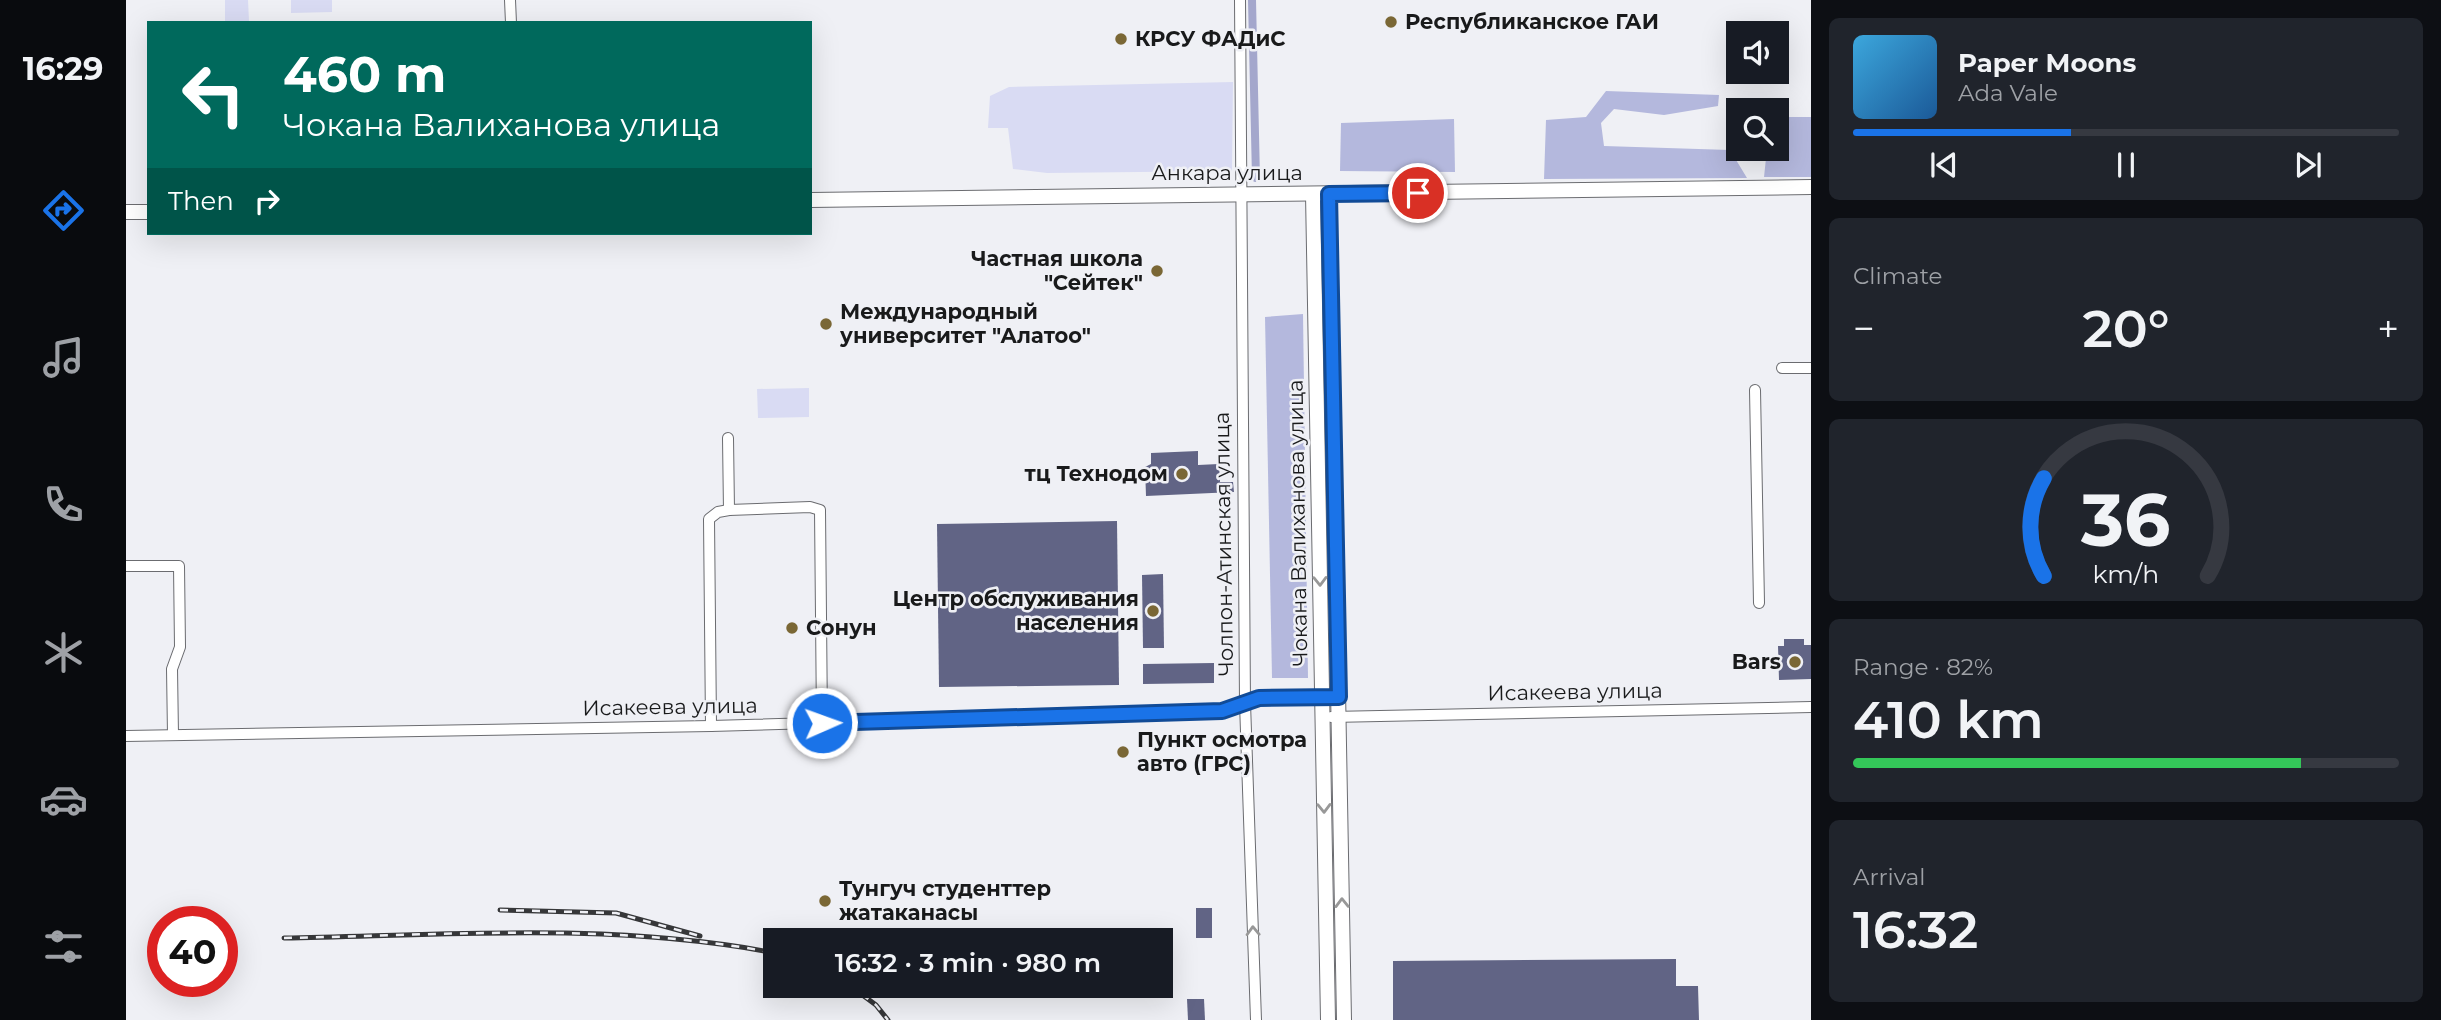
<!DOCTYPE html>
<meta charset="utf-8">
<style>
:root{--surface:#171b24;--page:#20242c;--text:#f1f3f6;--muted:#9ea1a6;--line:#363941;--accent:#1a73e8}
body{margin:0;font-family:Montserrat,sans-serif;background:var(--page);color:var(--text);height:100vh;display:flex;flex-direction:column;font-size:26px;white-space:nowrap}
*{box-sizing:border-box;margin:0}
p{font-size:23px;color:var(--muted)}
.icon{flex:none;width:38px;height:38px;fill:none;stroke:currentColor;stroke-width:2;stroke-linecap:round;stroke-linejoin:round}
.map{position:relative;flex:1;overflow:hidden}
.side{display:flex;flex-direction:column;gap:18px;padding:18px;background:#0d0f14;width:630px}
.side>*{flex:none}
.hud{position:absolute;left:21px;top:21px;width:665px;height:214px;border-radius:0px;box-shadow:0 7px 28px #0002;background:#00695c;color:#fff;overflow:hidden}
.fabs{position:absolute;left:1600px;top:21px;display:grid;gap:14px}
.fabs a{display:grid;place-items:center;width:63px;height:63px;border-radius:0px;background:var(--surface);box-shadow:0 7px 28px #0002;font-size:35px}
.speed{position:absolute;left:21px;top:906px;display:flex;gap:14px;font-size:35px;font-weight:700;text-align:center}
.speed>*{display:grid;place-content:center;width:91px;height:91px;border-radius:50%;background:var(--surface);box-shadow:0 7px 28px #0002;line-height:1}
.speed .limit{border:10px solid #d22;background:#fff;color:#111}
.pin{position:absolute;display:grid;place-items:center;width:60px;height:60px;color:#fff;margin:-30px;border:4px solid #fff;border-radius:50%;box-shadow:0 2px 7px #0007}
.me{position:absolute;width:77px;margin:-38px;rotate:88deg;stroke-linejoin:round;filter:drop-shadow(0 0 5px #0008)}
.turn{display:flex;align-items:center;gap:24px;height:147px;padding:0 21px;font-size:32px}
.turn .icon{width:91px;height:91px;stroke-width:2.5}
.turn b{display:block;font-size:49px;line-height:60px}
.then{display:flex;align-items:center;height:66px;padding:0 21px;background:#0003;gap:14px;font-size:26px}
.big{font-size:52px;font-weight:600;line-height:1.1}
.side .widget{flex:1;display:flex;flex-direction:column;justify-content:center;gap:10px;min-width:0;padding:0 24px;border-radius:10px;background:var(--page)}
.side .dial{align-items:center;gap:0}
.dial svg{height:182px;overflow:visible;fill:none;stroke:var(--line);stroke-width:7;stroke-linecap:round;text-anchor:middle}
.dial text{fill:var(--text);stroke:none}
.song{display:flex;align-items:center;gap:21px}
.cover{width:84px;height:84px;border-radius:10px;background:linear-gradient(135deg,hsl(200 70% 55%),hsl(210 70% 35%))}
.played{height:7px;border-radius:4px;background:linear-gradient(90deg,var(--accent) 40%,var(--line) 40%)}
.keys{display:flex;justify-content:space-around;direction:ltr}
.heat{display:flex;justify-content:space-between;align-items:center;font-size:38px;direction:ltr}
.charge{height:10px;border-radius:5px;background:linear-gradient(90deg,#34c759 82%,var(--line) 0)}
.trip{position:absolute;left:637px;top:928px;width:410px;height:70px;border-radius:0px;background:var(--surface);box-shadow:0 7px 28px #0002;font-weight:600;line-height:70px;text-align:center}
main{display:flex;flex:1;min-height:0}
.tabs{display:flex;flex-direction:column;width:126px;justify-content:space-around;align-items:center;background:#090b0e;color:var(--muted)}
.tabs .icon{width:49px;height:49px}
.tabs .active{color:var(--accent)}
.tabs b{font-size:32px;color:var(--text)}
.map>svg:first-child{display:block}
.green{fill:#d9dbf3}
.forest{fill:#b4b8dd}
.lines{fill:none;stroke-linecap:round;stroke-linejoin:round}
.canal{stroke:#a4a7cc;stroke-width:8}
.building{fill:#616485}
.minor-casing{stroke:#6b6c70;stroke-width:12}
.major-casing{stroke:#6b6c70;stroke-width:16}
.minor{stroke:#fff;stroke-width:10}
.major{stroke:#fff;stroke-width:14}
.rail-casing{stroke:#363739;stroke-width:5}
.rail{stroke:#eff0f5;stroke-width:2.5;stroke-dasharray:8;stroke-linecap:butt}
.oneway{stroke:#989898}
.route-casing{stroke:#114b97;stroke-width:18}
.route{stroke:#1a73e8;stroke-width:12}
.poi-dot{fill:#7a6735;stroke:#eff0f5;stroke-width:2.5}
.labels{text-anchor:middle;stroke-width:5;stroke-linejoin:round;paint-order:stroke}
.poi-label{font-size:21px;font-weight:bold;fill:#191a1b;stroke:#eff0f5;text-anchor:start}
.street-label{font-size:21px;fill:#191a1b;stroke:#eff0f5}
</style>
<main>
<nav class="tabs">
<b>16:29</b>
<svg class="icon active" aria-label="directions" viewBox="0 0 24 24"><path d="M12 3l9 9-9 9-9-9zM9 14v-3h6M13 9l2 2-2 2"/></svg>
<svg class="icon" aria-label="music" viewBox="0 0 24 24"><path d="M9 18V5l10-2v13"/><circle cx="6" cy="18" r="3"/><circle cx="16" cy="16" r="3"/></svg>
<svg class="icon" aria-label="phone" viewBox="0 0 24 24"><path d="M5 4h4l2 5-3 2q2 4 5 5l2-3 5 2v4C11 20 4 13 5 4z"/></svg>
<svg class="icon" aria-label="climate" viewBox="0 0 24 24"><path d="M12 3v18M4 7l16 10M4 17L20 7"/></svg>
<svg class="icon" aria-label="car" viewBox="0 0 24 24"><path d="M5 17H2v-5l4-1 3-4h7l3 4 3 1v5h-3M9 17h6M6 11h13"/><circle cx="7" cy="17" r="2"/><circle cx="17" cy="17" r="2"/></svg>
<svg class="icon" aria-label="filters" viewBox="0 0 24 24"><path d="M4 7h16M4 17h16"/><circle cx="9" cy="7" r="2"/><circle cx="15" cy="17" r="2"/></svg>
</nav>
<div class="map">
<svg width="1685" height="1020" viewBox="0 0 1685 1020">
<rect width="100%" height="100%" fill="#eff0f5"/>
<g class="green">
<polygon points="99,0 122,0 123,21 99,22"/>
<polygon points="165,0 206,0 206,12 165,13"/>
<polygon points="1107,82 1106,171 921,173 887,169 882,128 862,128 864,96 883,87"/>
<polygon points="683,388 683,417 632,418 631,389"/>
</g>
<g class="forest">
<polygon points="1480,91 1593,95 1592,106 1538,115 1488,109 1475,123 1478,146 1604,150 1621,178 1418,179 1420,120 1460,117"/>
<polygon points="1650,117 1685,117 1685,177 1638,177 1641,149 1650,149"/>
<polygon points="1328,119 1329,172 1214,171 1215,123"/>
<polygon points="1177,314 1182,678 1146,678 1139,317"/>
</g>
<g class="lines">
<polyline class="canal" points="1126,0 1130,178"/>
</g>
<g class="building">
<polygon points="1072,451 1072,465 1093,464 1094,482 1107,482 1108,492 1020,496 1019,467 1025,464 1025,453"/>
<polygon points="991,521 993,685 813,687 811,524"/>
<polygon points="1037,574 1038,648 1017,648 1016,575"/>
<polygon points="1658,639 1678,639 1678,645 1685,645 1685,679 1653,680 1652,646 1658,646"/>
<polygon points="1088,663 1088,683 1017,684 1017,664"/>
<rect x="1070" y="908" width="16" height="30"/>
<polygon points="1550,959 1550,986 1572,986 1573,1020 1267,1020 1267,961"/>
<polygon points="1061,999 1078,999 1079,1020 1062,1020"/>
</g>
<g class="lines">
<defs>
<g id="minor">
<polyline points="384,0 385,23"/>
<polyline points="1114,0 1119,703 1130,1020"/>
<polyline points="1656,368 1685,368"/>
<polyline points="1629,390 1633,603"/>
<polyline points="602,438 603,510"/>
<polyline points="0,566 53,566 54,647 46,669 47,735"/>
<polyline points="1205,717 1685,707"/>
<polyline points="585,726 583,519 592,512 603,510 684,507 694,510 696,723"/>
<polyline points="0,736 585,726 1096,711 1133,698 1213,697"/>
</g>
<g id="major">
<polyline points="1187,194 1202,1020"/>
<polyline points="1203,194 1218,1020"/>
<polyline points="684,200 1685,187"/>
<polyline points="0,212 23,212"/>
</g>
</defs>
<use href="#minor" class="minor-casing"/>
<use href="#major" class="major-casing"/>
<use href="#minor" class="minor"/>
<use href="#major" class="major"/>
<defs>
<g id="rail">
<polyline points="374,910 490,913 574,936"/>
<path d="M158 938C321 935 488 922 649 953"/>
<polyline points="723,985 750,1005 762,1020"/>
</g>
</defs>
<use href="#rail" class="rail-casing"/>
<use href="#rail" class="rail"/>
</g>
<defs><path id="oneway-chevron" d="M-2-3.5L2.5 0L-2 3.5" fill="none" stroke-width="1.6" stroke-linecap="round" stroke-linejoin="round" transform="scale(1.75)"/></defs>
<g class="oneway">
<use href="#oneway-chevron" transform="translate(1194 581) rotate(89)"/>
<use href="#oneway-chevron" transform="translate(1198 808) rotate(89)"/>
<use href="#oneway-chevron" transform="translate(1216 903) rotate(-91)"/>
<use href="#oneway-chevron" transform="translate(1127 931) rotate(-92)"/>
</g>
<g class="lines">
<defs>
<polyline id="route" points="696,723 1096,711 1133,698 1213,697 1203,194 1292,193"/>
</defs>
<use href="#route" class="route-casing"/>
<use href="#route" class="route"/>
</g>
<g class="poi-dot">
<circle cx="1265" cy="22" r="7"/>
<circle cx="995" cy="39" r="7"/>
<circle cx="1031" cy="271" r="7"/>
<circle cx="700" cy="324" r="7"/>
<circle cx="1056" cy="474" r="7"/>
<circle cx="1027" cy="611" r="7"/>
<circle cx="666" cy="628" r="7"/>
<circle cx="1669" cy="662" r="7"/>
<circle cx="997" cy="752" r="7"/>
<circle cx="699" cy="901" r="7"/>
</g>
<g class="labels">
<g class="poi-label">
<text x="1279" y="29">Республиканское ГАИ</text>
<text x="1009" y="46">КРСУ ФАДиС</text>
<text x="1017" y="266" text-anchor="end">Частная школа<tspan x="1017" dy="24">"Сейтек"</tspan></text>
<text x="714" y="319">Международный<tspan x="714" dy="24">университет "Алатоо"</tspan></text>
<text x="1042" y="481" text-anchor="end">тц Технодом</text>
<text x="1013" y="606" text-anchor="end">Центр обслуживания<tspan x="1013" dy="24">населения</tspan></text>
<text x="680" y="635">Сонун</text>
<text x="1655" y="669" text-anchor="end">Bars</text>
<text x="1011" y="747">Пункт осмотра<tspan x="1011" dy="24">авто (ГРС)</tspan></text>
<text x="713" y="896">Тунгуч студенттер<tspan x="713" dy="24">жатаканасы</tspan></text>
</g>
<g class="street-label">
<text x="1101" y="180">Анкара улица</text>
<text transform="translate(1172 523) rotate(-91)" y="7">Чокана Валиханова улица</text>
<text transform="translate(1098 544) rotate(-91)" y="7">Чолпон-Атинская улица</text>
<text transform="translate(1449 692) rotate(-1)" y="7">Исакеева улица</text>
<text transform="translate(544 707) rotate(-1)" y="7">Исакеева улица</text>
</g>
</g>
</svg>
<div class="fabs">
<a><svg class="icon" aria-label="sound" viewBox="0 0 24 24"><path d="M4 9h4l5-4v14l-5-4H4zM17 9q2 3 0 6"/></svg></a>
<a><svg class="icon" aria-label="search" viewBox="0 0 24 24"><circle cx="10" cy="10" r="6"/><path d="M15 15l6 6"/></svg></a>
</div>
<div class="speed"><div class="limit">40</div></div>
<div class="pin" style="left:1292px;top:193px;background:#d93025"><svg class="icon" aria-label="arrive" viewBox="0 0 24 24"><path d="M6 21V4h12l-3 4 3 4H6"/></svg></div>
<svg class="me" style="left:696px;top:723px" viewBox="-20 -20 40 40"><circle r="17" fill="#1a73e8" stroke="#fff" stroke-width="3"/><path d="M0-11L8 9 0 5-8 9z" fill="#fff"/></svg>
<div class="trip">16:32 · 3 min · 980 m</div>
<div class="hud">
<div class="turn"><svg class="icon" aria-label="left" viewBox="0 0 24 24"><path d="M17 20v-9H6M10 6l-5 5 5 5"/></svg><div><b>460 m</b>Чокана Валиханова улица</div></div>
<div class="then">Then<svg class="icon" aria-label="right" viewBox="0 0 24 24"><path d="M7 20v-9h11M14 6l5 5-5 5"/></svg></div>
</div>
</div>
<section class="side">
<div class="widget">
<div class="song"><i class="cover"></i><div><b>Paper Moons</b><p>Ada Vale</p></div></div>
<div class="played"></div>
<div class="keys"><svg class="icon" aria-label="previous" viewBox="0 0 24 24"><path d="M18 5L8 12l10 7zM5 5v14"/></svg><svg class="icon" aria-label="pause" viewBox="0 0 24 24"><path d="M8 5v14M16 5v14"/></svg><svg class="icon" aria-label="next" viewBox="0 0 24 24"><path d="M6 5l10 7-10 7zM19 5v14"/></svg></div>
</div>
<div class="widget"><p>Climate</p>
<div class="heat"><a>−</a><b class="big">20°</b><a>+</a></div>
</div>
<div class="widget dial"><svg viewBox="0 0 100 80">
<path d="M14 69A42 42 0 1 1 86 69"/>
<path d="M14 69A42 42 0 0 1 14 26" stroke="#1a73e8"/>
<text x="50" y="56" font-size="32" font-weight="700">36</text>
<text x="50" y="72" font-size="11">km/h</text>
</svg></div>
<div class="widget"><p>Range · 82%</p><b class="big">410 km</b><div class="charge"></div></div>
<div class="widget"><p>Arrival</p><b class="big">16:32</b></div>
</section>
</main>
